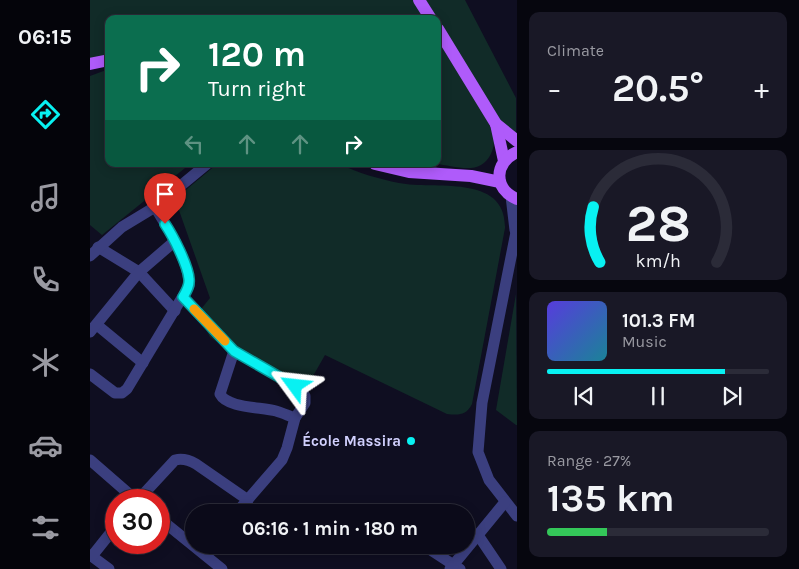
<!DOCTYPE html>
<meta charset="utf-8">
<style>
:root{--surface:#0b0a19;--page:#191826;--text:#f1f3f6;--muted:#9a9aa2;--line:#2b2b38;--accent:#08f1f2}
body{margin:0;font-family:Karla,sans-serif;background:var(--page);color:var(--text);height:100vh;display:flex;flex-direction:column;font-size:19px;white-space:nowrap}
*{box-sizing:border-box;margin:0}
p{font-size:16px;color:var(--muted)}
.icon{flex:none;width:28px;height:28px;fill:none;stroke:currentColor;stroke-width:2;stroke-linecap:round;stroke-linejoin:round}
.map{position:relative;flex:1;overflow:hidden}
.panel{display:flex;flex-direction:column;gap:12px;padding:12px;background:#06060e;width:282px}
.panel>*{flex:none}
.banner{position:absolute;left:15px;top:15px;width:336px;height:152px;border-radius:10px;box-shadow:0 2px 12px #0003,0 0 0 1px var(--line);background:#0b6e4f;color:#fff;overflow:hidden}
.speed{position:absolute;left:15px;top:489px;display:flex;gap:10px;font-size:25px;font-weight:700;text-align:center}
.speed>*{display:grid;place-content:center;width:65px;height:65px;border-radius:50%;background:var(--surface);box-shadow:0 2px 12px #0003,0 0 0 1px var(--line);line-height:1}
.speed .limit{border:8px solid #d22;background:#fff;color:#111}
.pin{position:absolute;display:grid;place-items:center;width:42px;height:42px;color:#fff;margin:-51px -21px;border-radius:50% 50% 50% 0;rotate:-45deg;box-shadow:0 0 5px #0007}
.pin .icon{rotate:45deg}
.me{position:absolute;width:55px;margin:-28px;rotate:300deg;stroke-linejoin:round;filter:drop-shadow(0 0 4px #0008)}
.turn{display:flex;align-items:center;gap:18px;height:105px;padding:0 20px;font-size:22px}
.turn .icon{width:65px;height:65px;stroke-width:2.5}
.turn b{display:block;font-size:35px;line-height:42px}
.lanes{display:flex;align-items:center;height:48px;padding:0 20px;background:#0003;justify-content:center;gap:25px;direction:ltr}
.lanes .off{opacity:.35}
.big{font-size:38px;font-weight:700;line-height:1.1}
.panel .tile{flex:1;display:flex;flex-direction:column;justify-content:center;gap:8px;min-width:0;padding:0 18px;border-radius:10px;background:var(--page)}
.panel .dial{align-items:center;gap:0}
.dial svg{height:130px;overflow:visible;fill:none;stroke:var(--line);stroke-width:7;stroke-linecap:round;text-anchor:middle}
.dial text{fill:var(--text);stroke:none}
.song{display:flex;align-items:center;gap:15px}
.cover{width:60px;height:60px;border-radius:8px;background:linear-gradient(135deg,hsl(250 70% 55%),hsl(190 70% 35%))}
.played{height:5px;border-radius:2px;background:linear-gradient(90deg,var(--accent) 80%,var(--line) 80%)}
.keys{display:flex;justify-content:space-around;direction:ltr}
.heat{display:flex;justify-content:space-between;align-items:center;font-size:28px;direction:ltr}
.charge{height:8px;border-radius:4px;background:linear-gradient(90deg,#34c759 27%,var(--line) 0)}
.trip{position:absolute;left:95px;top:504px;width:290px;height:50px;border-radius:25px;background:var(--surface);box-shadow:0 2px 12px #0003,0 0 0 1px var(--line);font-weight:700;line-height:50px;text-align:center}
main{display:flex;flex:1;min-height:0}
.dock{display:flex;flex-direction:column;width:90px;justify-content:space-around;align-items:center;background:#04040a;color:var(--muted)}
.dock .icon{width:35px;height:35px}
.dock .active{color:var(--accent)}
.dock b{font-size:22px;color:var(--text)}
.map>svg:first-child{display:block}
.green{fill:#112b28}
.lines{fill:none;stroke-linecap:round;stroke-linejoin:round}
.minor{stroke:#3b3f7f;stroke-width:11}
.major{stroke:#af5bfa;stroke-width:12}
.route-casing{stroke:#059d9d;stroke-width:12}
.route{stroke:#08f1f2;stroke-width:9}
.slow{stroke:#f59e0b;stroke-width:9}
.poi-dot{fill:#08f1f2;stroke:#0f0e21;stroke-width:2}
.labels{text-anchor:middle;stroke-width:5;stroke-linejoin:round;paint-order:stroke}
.poi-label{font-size:15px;font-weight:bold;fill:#d1d0fe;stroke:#0f0e21;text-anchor:end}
</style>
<main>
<nav class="dock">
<b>06:15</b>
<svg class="icon active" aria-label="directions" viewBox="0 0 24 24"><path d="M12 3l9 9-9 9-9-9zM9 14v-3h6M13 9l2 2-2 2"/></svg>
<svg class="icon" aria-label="music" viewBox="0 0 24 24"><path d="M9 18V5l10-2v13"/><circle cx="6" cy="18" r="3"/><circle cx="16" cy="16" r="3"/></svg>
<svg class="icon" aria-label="phone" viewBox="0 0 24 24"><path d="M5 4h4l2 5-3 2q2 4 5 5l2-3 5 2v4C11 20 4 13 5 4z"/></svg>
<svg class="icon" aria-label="climate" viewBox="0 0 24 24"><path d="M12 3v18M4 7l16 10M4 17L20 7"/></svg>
<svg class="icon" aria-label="car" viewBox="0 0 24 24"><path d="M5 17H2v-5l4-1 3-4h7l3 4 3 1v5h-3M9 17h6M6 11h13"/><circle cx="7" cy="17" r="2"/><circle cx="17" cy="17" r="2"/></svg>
<svg class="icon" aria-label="filters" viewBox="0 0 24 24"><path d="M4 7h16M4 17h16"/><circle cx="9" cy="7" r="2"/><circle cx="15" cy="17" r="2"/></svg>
</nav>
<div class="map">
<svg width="427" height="569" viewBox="0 0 427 569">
<rect width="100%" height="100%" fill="#0f0e21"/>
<g class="green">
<polygon points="0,0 323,0 335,19 19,19 19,55 0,60"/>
<polygon points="334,0 375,0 426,98 426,136 404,115 348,22 348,19 345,19"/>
<path d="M348 40C359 58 403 121 404 139 405 148 399 161 391 165 379 172 359 165 346 164H348Z"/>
<polygon points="19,69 19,164 100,164 12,235 0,225 0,76"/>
<path d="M127 164H250C268 173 289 179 309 183 344 190 416 173 415 228L382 404C376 416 368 415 357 414L235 355 215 390 146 356 120 337 107 314 120 298 85 199Z"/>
<polygon points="426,294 427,425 426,425 406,410"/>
</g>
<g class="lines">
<g class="minor">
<polyline points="421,196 425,230"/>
<polyline points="427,227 392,403 388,452 399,480 427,516"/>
<polyline points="8,247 49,272 85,311"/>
<polyline points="0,256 32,227 65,207 117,164"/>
<path d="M93 297 144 351 130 394C137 408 171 407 186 411 193 413 199 416 205 418"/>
<polyline points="7,325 53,363"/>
<polyline points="0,332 49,272 85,241"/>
<polyline points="144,351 205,386 210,389 215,396 215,403 205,418 197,448 192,460 147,512"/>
<path d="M0 374 25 393H32L37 389 99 286C100 262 77 227 65 207"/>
<polyline points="0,460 46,500"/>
<path d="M48 500 85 460C93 458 99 460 106 464L158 500"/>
<polyline points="69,518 132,569"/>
<polyline points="388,535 411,569"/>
<polyline points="333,545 370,569"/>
<polyline points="0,555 19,569"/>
<polyline points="2,556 26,526"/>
<polyline points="360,569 415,502"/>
</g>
<g class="major">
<polyline points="329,0 341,19"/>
<polyline points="348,29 406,124 427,141"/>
<polyline points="0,64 19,60"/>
<polyline points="406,124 414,161"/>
<path d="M427 152C404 162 403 189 427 199"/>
<polyline points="285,164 319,172 381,176 410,182"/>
</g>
</g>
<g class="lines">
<defs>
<path id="route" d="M75 224C83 236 98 265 99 279 100 286 96 292 93 297L144 351 205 386"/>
</defs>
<use href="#route" class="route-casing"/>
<use href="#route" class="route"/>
<polyline class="slow" points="104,309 135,341"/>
</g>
<circle class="poi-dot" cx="321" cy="441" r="5"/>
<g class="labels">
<g class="poi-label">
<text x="311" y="446">École Massira</text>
</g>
</g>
</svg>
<div class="speed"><div class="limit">30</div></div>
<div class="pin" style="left:75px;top:224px;background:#d93025"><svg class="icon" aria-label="arrive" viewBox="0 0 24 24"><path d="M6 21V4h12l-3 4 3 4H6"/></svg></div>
<svg class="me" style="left:205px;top:386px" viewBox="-20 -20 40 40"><path d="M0-17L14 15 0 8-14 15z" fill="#08f1f2" stroke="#fff" stroke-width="4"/></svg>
<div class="trip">06:16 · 1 min · 180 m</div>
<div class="banner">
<div class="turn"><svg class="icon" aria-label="right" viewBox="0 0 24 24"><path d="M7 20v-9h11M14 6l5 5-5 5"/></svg><div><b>120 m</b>Turn right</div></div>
<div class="lanes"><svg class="icon off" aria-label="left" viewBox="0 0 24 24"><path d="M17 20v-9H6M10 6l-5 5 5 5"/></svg><svg class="icon off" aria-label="ahead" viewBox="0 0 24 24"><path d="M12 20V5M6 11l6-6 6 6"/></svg><svg class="icon off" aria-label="ahead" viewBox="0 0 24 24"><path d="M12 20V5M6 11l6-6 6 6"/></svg><svg class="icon" aria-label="right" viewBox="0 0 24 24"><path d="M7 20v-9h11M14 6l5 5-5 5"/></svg></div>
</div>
</div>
<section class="panel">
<div class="tile"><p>Climate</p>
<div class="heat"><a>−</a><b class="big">20.5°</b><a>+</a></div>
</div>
<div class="tile dial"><svg viewBox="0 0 100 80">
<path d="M14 69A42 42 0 1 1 86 69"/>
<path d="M14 69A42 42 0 0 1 10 35" stroke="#08f1f2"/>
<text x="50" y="56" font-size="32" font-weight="700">28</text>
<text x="50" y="72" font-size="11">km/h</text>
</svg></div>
<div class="tile">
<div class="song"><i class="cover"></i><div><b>101.3 FM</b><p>Music</p></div></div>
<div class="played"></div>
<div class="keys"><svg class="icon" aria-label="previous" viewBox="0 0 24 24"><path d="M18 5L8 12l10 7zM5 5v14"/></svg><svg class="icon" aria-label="pause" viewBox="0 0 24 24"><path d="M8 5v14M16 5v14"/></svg><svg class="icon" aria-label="next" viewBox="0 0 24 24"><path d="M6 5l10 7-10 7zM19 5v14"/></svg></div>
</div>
<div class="tile"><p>Range · 27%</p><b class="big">135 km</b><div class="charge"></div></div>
</section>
</main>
